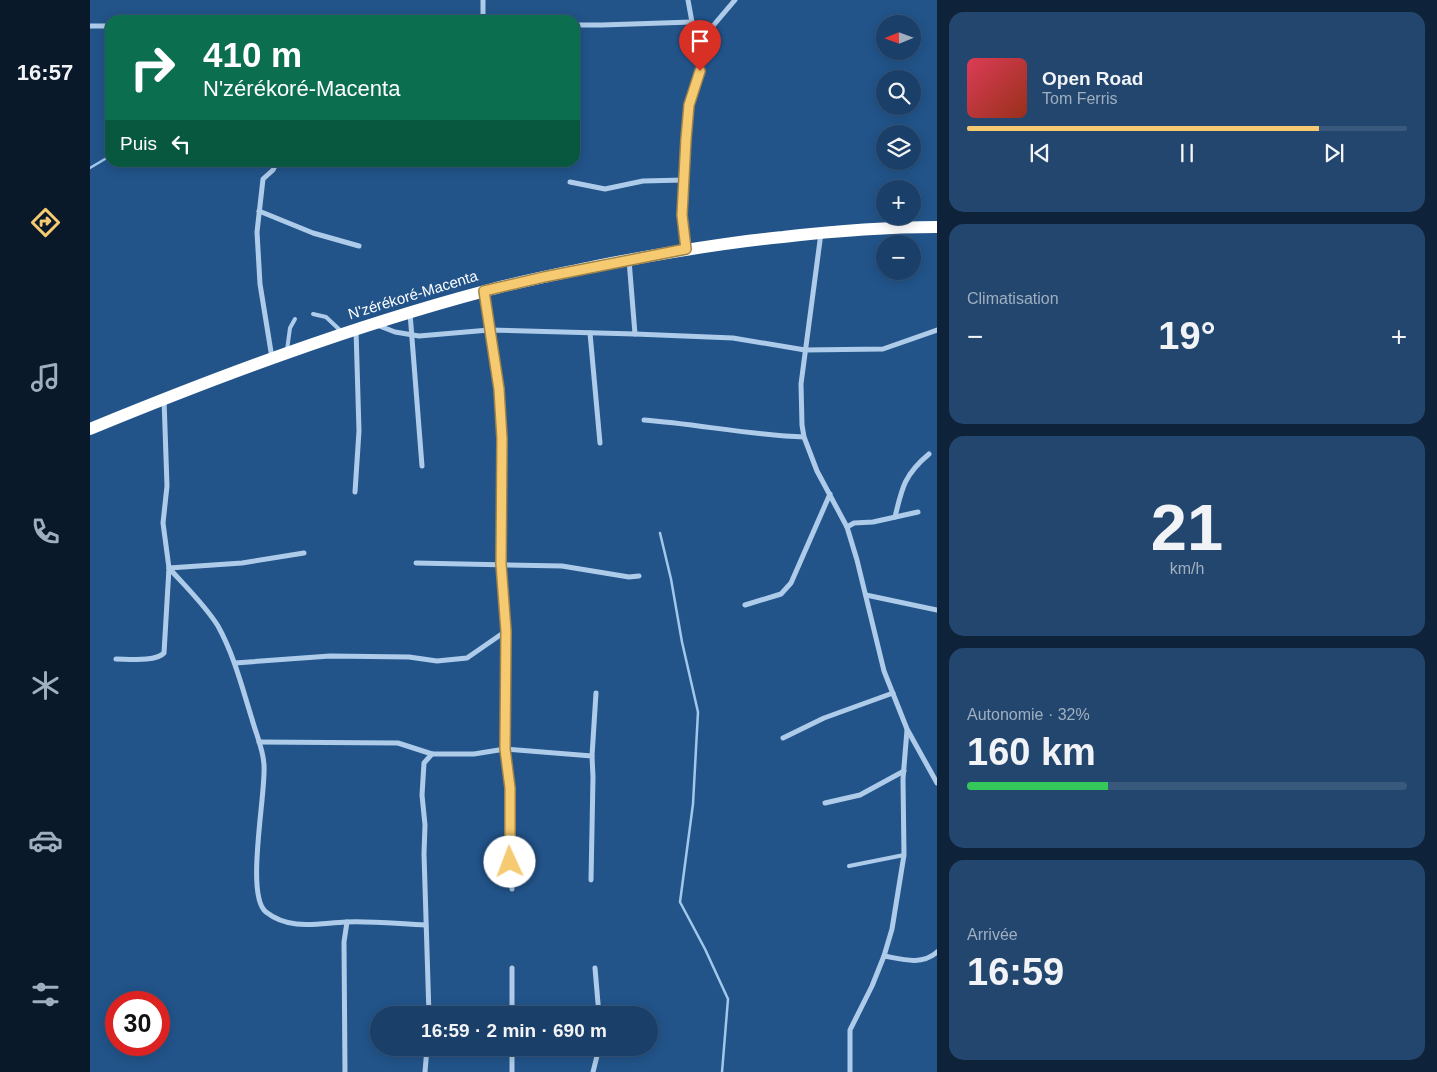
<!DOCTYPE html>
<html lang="fr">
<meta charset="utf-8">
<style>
:root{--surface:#1a3f68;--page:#23466e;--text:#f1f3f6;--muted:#9fafc0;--line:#38587c;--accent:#f6ca70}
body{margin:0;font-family:Arial,sans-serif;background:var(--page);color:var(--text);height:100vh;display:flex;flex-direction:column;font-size:19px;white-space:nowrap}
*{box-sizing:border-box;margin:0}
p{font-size:16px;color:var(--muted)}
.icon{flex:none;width:28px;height:28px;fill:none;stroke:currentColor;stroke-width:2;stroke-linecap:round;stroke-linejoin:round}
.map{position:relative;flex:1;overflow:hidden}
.details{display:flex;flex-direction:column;gap:12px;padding:12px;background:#0e2339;width:500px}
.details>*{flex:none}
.guide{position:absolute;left:15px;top:15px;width:475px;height:152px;border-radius:15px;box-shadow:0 2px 12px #0003,0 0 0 1px var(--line);background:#0b6e4f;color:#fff;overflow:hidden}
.needle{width:32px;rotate:269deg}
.tools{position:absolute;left:786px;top:15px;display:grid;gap:10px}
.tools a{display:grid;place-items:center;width:45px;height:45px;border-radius:50%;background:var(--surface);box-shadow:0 2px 12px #0003,0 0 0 1px var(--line);font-size:25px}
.speed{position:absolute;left:15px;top:991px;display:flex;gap:10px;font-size:25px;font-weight:700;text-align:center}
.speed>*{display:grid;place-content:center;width:65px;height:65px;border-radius:50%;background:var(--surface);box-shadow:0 2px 12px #0003,0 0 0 1px var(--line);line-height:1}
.speed .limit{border:8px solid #d22;background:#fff;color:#111}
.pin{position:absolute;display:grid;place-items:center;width:42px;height:42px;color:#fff;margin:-51px -21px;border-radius:50% 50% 50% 0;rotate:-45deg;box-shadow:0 0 5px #0007}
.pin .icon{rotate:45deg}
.me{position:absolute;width:55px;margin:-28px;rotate:358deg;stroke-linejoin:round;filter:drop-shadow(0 0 4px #0008)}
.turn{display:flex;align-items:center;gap:18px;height:105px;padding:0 15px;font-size:22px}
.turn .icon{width:65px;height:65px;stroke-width:2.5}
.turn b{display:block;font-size:35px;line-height:42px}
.then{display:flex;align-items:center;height:48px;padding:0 15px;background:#0003;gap:10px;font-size:19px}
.big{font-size:38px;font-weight:800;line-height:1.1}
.details .tile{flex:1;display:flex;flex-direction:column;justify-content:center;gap:8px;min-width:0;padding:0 18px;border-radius:15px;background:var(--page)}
.details .dial{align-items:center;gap:0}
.dial b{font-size:65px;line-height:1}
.song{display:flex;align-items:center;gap:15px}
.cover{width:60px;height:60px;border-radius:8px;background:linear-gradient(135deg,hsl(350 70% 55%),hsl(10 70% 35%))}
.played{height:5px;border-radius:2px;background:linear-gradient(90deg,var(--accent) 80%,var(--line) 80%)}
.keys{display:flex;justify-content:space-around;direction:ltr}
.heat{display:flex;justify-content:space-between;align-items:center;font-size:28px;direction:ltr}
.charge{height:8px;border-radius:4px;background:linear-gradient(90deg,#34c759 32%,var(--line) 0)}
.trip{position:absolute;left:280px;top:1006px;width:288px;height:50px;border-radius:25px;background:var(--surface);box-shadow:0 2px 12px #0003,0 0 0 1px var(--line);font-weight:800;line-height:50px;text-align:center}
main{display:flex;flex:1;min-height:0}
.dock{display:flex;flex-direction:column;width:90px;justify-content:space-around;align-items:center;background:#0a192a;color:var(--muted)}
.dock .icon{width:35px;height:35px}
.dock .selected{color:var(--accent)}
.dock b{font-size:22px;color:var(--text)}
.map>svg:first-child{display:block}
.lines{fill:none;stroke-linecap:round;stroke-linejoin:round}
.stream{stroke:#a2c7ec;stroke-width:2.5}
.lane{stroke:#aeccea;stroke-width:4}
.street{stroke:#aeccea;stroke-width:5}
.highway{stroke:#fff;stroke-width:12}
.route-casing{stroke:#a08349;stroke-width:12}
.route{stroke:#f6ca70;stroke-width:9}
.labels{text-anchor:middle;stroke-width:5;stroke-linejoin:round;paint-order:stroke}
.street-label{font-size:15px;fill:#fff;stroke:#22548a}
</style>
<main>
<nav class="dock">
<b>16:57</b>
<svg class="icon selected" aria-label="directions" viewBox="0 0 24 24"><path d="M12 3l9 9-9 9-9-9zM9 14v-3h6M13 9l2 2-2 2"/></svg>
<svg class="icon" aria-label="music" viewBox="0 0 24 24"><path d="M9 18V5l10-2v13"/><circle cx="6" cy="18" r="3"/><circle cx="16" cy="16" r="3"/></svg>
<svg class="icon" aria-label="phone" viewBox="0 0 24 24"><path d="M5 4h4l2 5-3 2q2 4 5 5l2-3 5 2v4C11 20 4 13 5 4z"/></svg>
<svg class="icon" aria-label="climate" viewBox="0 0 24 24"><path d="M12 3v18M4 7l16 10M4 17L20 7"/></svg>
<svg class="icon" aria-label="car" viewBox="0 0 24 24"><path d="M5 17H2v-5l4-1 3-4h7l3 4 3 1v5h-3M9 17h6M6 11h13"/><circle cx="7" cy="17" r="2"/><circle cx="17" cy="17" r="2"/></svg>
<svg class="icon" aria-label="filters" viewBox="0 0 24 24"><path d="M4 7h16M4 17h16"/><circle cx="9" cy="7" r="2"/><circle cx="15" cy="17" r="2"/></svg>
</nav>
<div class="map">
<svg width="847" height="1072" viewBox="0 0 847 1072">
<rect width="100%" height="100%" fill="#22548a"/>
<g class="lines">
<g class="stream">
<polyline points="0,168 20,156"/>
<polyline points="570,533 581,579 592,642 608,712 603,804 590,902 615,949 638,999 632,1072"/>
</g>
<g class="lane">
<polyline points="223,314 236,317 252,332"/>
<polyline points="197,350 200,328 205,319"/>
<polyline points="759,866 814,855"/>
</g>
<g class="street">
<polyline points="393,0 393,20"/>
<polyline points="485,25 512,25 602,22"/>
<polyline points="0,26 20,26"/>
<polyline points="611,40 645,0"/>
<polyline points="480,182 515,189 553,181 594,180"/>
<polyline points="169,211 223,233 269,246"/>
<polyline points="731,233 711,384 712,425 714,437 727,471 757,527 767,560 794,671 817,729 847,783"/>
<polyline points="596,249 592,215 596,139 599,105 610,71 611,40 602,22 598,0"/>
<polyline points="539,260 545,334"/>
<polyline points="320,313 332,466"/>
<polyline points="287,325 305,332 329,336 399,330 545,334 643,338 715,350 793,349 847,330"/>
<polyline points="500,333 510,443"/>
<polyline points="182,358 170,284 167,232 173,179 183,170 187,162"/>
<polyline points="74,399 77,486 73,523 79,568 152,563 214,553"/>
<path d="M554 420C607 424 660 435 714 437"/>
<polyline points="265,492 269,431 266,330"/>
<path d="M805 517C812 487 815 474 839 454"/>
<polyline points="757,527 764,523 783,522 828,512"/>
<polyline points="326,563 472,566 539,577 549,576"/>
<path d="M79 568C95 586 115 605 128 626 144 655 152 687 162 719 166 734 174 751 174 766 176 794 155 896 176 912 200 931 229 923 256 922 283 921 310 924 336 925"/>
<polyline points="776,595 847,610"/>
<polyline points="655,605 691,594 701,583 740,494"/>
<path d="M26 659C38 659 66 662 74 653L79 568"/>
<polyline points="145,663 240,656 319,657 347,661 377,658 416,631"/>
<polyline points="693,738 734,718 803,693"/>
<polyline points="169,742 308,743 342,754"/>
<polyline points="502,756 506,693"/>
<polyline points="735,803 770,795 814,771"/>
<polyline points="422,889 419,848 420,788 415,749 502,756 503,777 501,880"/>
<path d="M794 956C811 959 832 966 847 952"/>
<polyline points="505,968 509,1015"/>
<polyline points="339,1015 334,854 335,825 332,795 334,763 342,754 384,754 415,749 416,631 411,564 412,439 409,389 395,291"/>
<polyline points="422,1015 422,968"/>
<polyline points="255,1072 254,942 257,922"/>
<polyline points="335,1072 337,1048"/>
<polyline points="422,1072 422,1048"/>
<polyline points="503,1072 509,1048"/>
<polyline points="760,1072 760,1030 782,986 794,956 802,929 814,855 813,779 817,730"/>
</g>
<path class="highway" d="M0 429C129 376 260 327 395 291 431 281 469 274 506 266 568 254 630 243 693 237 744 231 796 227 847 227"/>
</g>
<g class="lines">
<defs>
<polyline id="route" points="420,862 420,788 415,749 416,631 411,564 412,439 409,389 394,291 454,277 596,249 592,215 596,139 599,105 610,71"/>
</defs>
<use href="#route" class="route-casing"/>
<use href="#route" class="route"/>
</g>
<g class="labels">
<g class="street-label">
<text transform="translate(323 295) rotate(-17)" y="5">N'zérékoré-Macenta</text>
</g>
</g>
</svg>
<div class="tools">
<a><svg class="needle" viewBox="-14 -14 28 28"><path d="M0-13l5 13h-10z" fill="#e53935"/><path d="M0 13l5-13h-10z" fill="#9fafc0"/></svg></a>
<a><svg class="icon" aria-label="search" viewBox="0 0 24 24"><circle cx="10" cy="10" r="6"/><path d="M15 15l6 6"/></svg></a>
<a><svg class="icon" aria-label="layers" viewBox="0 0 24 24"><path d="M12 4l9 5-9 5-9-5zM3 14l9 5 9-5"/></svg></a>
<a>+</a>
<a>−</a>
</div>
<div class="speed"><div class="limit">30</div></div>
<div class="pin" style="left:610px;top:71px;background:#d93025"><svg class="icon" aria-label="arrive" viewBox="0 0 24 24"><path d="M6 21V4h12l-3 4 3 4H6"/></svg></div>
<svg class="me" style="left:420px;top:862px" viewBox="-20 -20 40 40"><circle r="19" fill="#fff"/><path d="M0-13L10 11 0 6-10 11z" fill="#f6ca70"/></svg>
<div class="trip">16:59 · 2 min · 690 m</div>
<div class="guide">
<div class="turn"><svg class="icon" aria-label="right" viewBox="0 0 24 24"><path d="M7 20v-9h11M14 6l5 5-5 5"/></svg><div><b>410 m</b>N'zérékoré-Macenta</div></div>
<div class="then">Puis<svg class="icon" aria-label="left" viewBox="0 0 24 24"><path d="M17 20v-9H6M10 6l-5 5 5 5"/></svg></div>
</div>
</div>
<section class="details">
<div class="tile">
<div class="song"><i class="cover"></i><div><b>Open Road</b><p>Tom Ferris</p></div></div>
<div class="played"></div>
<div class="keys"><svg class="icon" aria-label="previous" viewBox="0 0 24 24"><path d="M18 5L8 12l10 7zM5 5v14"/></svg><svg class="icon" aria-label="pause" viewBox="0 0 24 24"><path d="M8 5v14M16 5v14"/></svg><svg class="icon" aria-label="next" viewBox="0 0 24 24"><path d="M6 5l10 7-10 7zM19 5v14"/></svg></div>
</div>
<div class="tile"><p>Climatisation</p>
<div class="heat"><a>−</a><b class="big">19°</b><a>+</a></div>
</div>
<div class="tile dial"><b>21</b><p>km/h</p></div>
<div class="tile"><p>Autonomie · 32%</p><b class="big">160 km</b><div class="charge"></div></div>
<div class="tile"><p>Arrivée</p><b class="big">16:59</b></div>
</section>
</main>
